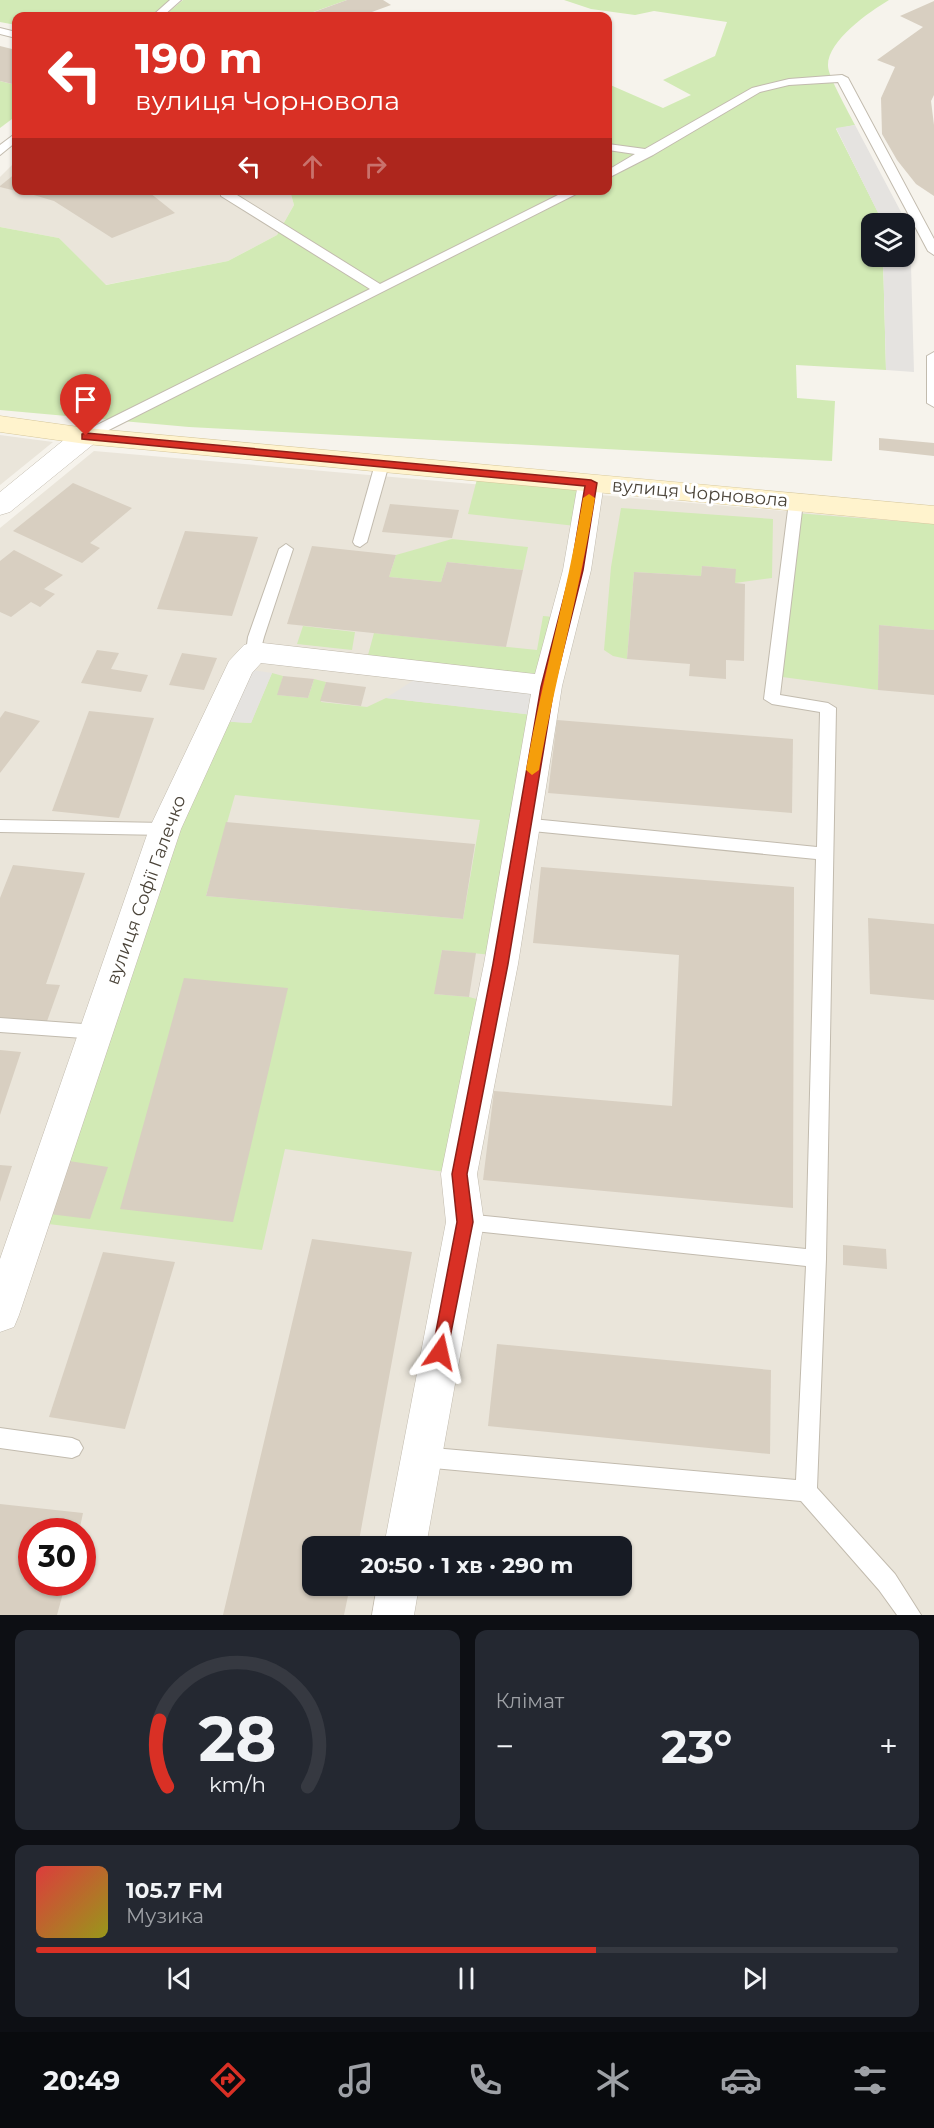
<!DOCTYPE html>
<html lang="uk">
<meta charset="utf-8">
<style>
:root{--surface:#171b24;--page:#242831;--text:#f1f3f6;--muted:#9ea1a6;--line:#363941;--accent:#d93025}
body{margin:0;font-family:Montserrat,sans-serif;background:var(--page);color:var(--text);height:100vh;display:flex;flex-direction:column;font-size:22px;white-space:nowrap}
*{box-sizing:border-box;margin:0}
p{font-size:20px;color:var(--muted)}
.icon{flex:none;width:33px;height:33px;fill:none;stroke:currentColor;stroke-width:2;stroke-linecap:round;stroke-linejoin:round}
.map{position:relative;height:1615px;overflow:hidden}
.side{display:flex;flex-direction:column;gap:15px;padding:15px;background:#0d0f14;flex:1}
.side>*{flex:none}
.hud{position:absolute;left:12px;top:12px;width:600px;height:183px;border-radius:12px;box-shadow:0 2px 4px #0004;background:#d93025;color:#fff;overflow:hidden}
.buttons{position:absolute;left:861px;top:213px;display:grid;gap:12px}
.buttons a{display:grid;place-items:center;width:54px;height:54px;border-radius:12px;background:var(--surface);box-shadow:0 2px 4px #0004;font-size:30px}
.speed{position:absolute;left:18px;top:1518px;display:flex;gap:12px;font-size:30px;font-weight:700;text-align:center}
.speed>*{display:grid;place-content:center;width:78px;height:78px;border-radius:50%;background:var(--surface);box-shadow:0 2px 4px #0004;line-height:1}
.speed .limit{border:9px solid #d22;background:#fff;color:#111}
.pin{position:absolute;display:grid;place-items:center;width:51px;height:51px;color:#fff;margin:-62px -26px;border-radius:50% 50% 50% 0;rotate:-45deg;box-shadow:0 0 6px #0007}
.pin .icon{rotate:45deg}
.me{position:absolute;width:66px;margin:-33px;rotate:11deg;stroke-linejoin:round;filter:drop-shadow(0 0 4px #0008)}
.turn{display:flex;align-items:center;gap:21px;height:126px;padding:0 24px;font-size:27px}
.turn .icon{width:78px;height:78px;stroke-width:2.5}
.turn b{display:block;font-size:42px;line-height:51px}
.lanes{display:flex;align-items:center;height:57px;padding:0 24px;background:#0003;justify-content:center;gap:30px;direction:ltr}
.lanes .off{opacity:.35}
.big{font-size:45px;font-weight:700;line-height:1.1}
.side .card{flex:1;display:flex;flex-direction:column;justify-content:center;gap:9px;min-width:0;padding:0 21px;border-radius:12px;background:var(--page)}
.side .dial{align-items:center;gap:0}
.dial svg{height:156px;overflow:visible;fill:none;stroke:var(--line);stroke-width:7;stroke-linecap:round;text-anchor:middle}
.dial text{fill:var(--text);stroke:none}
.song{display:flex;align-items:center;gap:18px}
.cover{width:72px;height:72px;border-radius:9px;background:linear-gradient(135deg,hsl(0 70% 55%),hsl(60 70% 35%))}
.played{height:6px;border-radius:3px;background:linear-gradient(90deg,var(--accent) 65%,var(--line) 65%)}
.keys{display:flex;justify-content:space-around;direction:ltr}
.heat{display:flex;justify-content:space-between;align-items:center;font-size:33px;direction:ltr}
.side .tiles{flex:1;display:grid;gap:15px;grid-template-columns:1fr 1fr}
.card:last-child{grid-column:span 2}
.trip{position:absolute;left:302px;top:1536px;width:330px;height:60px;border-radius:12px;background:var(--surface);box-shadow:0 2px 4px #0004;font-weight:700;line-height:60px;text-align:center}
.menu{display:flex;height:96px;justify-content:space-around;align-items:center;background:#090b0e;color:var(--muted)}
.menu .icon{width:42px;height:42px}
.menu .current{color:var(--accent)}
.menu b{font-size:27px;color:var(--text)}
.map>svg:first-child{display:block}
.residential{fill:#eae5da;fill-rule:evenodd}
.green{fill:#d2eab5;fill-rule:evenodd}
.parking{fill:#e5e3e0}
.building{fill:#d8cfc1}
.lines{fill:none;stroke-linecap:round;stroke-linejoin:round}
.service-casing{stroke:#c2bbae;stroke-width:2}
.minor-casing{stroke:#c2bbae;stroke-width:1}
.tertiary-casing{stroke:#c2bbae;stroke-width:1}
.secondary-casing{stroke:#d6c79b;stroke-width:1}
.service{fill:#fff;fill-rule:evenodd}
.minor{fill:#fff;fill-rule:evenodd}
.tertiary{fill:#fff;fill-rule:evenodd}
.secondary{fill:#fff3cd;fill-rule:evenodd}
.route{fill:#d93025;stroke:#8d1f18;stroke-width:1.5}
.slow{fill:#f59e0b}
.labels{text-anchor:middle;stroke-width:6;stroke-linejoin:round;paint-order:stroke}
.street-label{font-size:18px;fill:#4b4439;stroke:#fff}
</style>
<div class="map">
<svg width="934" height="1615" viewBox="0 0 934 1615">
<rect width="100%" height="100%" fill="#f6f3ec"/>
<g class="residential">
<polygon points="16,161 16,190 290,191 294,205 277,235 228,261 105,285 59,238 0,227 0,177"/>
<polygon points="0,435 53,442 0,485"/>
<path d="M94 451 934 524V1615H0V528ZM32 1532H82V1582H32ZM312 1546H621V1586H312Z"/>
</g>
<g class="green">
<polygon points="0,0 171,0 171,1 153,16 16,16 16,25 0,22"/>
<polygon points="183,0 347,0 302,16 164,16"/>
<path d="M564 0H889C869 12 827 41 828 66 828 76 849 113 855 125L836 129 883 222 872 224V256L883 257 886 370 796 365 797 398 835 401 832 461 189 427 0 410V227L59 238 106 285 228 261 277 235 294 205 290 191 608 190V84L663 108 691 95 663 80 715 56 727 22 654 11 635 15 591 9Z"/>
<polygon points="0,81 16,85 16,116 0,128"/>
<polygon points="477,479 590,490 585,527 468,514"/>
<polygon points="621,508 773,519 772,578 735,583 735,569 702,566 701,576 634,572 627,659 613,656 604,650 611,567"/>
<polygon points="795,513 934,524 934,630 879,625 878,690 775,676"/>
<polygon points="452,539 528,547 523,570 447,562 441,582 389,577 396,555"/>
<polygon points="543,616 565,618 547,686 365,666 374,633 537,650"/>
<polygon points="303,626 355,632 352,650 297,644"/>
<path d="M272 673 283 676 278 695 308 698 314 679 326 682 321 702 367 707 386 698 542 716 502 956 442 950 435 994 469 997 492 1003 459 1174 285 1149 262 1250 32 1222 217 721 251 723ZM235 795 480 820 463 919 206 896Z"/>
</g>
<g class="parking">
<polygon points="855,125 910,229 914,372 886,370 883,257 904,256 904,224 883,223 836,128"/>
<polygon points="239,668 272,673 251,723 217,721"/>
<polygon points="425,673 547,686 542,716 386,698"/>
</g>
<g class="building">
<polygon points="347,0 383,0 391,5 361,16 303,16"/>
<polygon points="934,1 934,95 931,101 934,125 934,196 916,184 897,160 882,134 881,98 895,67 877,60 923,27 900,16"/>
<polygon points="0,46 16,50 16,85 0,81"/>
<polygon points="16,173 16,191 0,187 0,186"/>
<polygon points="17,190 156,190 150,193 175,213 112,238 54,201"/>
<polygon points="879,438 934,443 934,456 879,450"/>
<polygon points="73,483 132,508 90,543 100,548 82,563 13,531"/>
<polygon points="390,504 459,510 452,538 382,532"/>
<polygon points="185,531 258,537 232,616 157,609"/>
<polygon points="312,546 396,555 389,577 441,582 447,562 523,570 506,647 287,624"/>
<polygon points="14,550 63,575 44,589 55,594 40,607 31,602 11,617 0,612 0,561"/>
<polygon points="702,566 736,569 735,583 745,584 744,661 726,660 726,679 689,676 690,664 627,659 634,572 701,576"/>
<polygon points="879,625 934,630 934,695 878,690"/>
<polygon points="97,650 119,653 111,669 148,675 141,692 81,683"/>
<polygon points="182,653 217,658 204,690 169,685"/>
<polygon points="283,676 314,679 308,698 277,695"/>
<polygon points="326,682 366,687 361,706 320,701"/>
<polygon points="5,711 40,721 0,773 0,718"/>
<polygon points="89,711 154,718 119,818 52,811"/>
<polygon points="557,720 793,739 792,813 548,793"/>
<polygon points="226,822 475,844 463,919 206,896"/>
<polygon points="13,865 85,873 46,984 60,985 46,1024 0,1019 0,898"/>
<polygon points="541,867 794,887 793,1208 483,1180 494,1091 672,1106 679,955 533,943"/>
<polygon points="868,918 934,924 934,1000 870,994"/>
<polygon points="442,950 476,953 469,997 434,994"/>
<polygon points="184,978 288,988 233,1222 120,1209"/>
<polygon points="0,1050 21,1052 0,1115"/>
<polygon points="69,1161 108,1167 90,1219 49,1214"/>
<polygon points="0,1165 12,1166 0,1202"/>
<polygon points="312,1239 412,1252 358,1546 312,1546 312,1586 350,1586 344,1615 223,1615"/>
<polygon points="843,1245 886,1249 887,1269 843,1265"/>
<polygon points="103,1252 175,1262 125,1429 49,1417"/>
<polygon points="497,1344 771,1370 770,1454 488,1426"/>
<polygon points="0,1504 83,1513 79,1532 32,1532 32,1582 66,1582 57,1615 0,1615"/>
</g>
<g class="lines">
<defs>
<g id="service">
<polygon points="170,0 181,0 163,16 152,16"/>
<polygon points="0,28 16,32 16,38 0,34"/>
<polygon points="842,75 848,78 934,239 934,255 928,251 838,82 789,85 760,92 653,155 608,178 608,170 635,154 608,150 608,144 645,149 752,88 789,79"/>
<polygon points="16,133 16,142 0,155 0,145"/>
<polygon points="221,190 229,190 380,284 568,190 584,190 91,439 81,439 81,433 370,289 221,196"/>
<polygon points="934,352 934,407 927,403 927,356"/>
<polygon points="382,460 389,464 367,542 360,547 355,545 353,542 375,464"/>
<polygon points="796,498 803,502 780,695 828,703 836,708 826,1259 817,1488 895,1574 921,1615 897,1615 879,1590 801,1501 422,1467 414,1464 411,1457 414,1450 422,1447 796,1480 806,1266 465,1230 458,1228 455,1222 458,1216 465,1214 806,1249 816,859 522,830 514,824 522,818 817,847 820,712 772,704 764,699 789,502"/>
<polygon points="286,544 293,549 264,637 259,656 249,656 246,652 248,637 279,549"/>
<polygon points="0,820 165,823 173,829 165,835 0,832"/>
<polygon points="0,1018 97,1025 103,1027 106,1032 103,1037 97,1039 0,1032"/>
<polygon points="0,1428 72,1438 79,1441 83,1448 79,1455 72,1458 0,1448"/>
</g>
<g id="minor">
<polygon points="591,475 601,477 604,483 591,570 562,686 518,964 477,1174 484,1222 426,1546 384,1546 446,1222 441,1174 484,964 531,694 261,663 252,673 181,829 19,1315 14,1327 0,1332 0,1259 149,829 229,661 244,645 254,642 535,674 563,570 578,483 581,477"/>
<polygon points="377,1586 419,1586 414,1615 372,1615"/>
</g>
<polygon id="tertiary" points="86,428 96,430 100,436 96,442 10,512 0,515 0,492 76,430"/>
<polygon id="secondary" points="0,416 86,428 934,506 934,524 86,444 0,432"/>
</defs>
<use href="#service" class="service-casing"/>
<use href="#minor" class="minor-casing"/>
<use href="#tertiary" class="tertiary-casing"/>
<use href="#secondary" class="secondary-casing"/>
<use href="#service" class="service"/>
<use href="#minor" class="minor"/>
<use href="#tertiary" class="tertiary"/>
<use href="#secondary" class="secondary"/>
</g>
<polygon class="route" points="86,433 591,480 597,483 583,570 554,687 508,964 467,1174 473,1222 446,1358 440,1360 434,1358 432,1352 457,1222 452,1174 493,964 541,687 571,570 585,486 82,439 82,434"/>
<path class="slow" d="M589 494 595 498C580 590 555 679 539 770L532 775 526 770C542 679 568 590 583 498Z"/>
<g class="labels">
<g class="street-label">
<text transform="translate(700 493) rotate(5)" y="6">вулиця Чорновола</text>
<text transform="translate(146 890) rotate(-70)" y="6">вулиця Софії Галечко</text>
</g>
</g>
</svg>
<div class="buttons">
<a><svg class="icon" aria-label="layers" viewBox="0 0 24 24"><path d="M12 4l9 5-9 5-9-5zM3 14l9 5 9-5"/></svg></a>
</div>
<div class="speed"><div class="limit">30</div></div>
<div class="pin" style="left:86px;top:436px;background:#d93025"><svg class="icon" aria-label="arrive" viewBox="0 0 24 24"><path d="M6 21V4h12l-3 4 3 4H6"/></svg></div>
<svg class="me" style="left:440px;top:1352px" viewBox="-20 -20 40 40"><path d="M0-17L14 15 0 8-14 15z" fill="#d93025" stroke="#fff" stroke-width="4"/></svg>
<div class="trip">20:50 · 1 хв · 290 m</div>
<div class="hud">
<div class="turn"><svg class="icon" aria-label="left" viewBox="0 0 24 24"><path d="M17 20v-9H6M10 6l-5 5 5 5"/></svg><div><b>190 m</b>вулиця Чорновола</div></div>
<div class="lanes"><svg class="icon" aria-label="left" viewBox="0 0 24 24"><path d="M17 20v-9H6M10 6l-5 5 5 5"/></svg><svg class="icon off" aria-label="ahead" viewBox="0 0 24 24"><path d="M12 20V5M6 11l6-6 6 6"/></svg><svg class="icon off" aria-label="right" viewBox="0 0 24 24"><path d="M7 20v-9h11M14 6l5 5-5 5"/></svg></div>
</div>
</div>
<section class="side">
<div class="tiles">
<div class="card dial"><svg viewBox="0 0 100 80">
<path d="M14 69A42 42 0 1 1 86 69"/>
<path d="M14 69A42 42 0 0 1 10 35" stroke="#d93025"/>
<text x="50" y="56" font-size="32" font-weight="700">28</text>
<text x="50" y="72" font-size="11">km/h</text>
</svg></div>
<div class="card"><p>Клімат</p>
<div class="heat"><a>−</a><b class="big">23°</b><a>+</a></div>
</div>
<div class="card">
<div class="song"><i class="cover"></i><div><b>105.7 FM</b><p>Музика</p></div></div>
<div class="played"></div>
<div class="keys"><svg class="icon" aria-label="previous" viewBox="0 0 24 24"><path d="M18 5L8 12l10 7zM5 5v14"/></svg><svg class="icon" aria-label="pause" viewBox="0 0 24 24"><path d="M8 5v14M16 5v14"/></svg><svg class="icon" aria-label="next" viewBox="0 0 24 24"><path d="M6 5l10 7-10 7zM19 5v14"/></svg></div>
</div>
</div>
</section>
<nav class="menu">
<b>20:49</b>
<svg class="icon current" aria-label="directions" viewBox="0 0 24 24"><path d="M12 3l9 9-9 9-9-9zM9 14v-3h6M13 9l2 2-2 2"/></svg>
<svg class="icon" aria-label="music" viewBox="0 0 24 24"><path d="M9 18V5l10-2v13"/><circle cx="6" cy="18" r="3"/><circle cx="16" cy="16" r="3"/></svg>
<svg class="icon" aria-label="phone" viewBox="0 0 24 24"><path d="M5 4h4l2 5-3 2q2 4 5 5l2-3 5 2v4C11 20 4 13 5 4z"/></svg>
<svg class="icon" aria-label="climate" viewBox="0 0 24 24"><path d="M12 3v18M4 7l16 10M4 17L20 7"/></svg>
<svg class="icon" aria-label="car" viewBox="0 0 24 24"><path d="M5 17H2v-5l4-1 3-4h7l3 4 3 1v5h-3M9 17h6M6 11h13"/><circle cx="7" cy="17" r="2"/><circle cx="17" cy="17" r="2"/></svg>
<svg class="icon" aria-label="filters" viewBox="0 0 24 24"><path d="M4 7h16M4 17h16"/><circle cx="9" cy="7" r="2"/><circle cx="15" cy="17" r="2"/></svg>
</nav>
